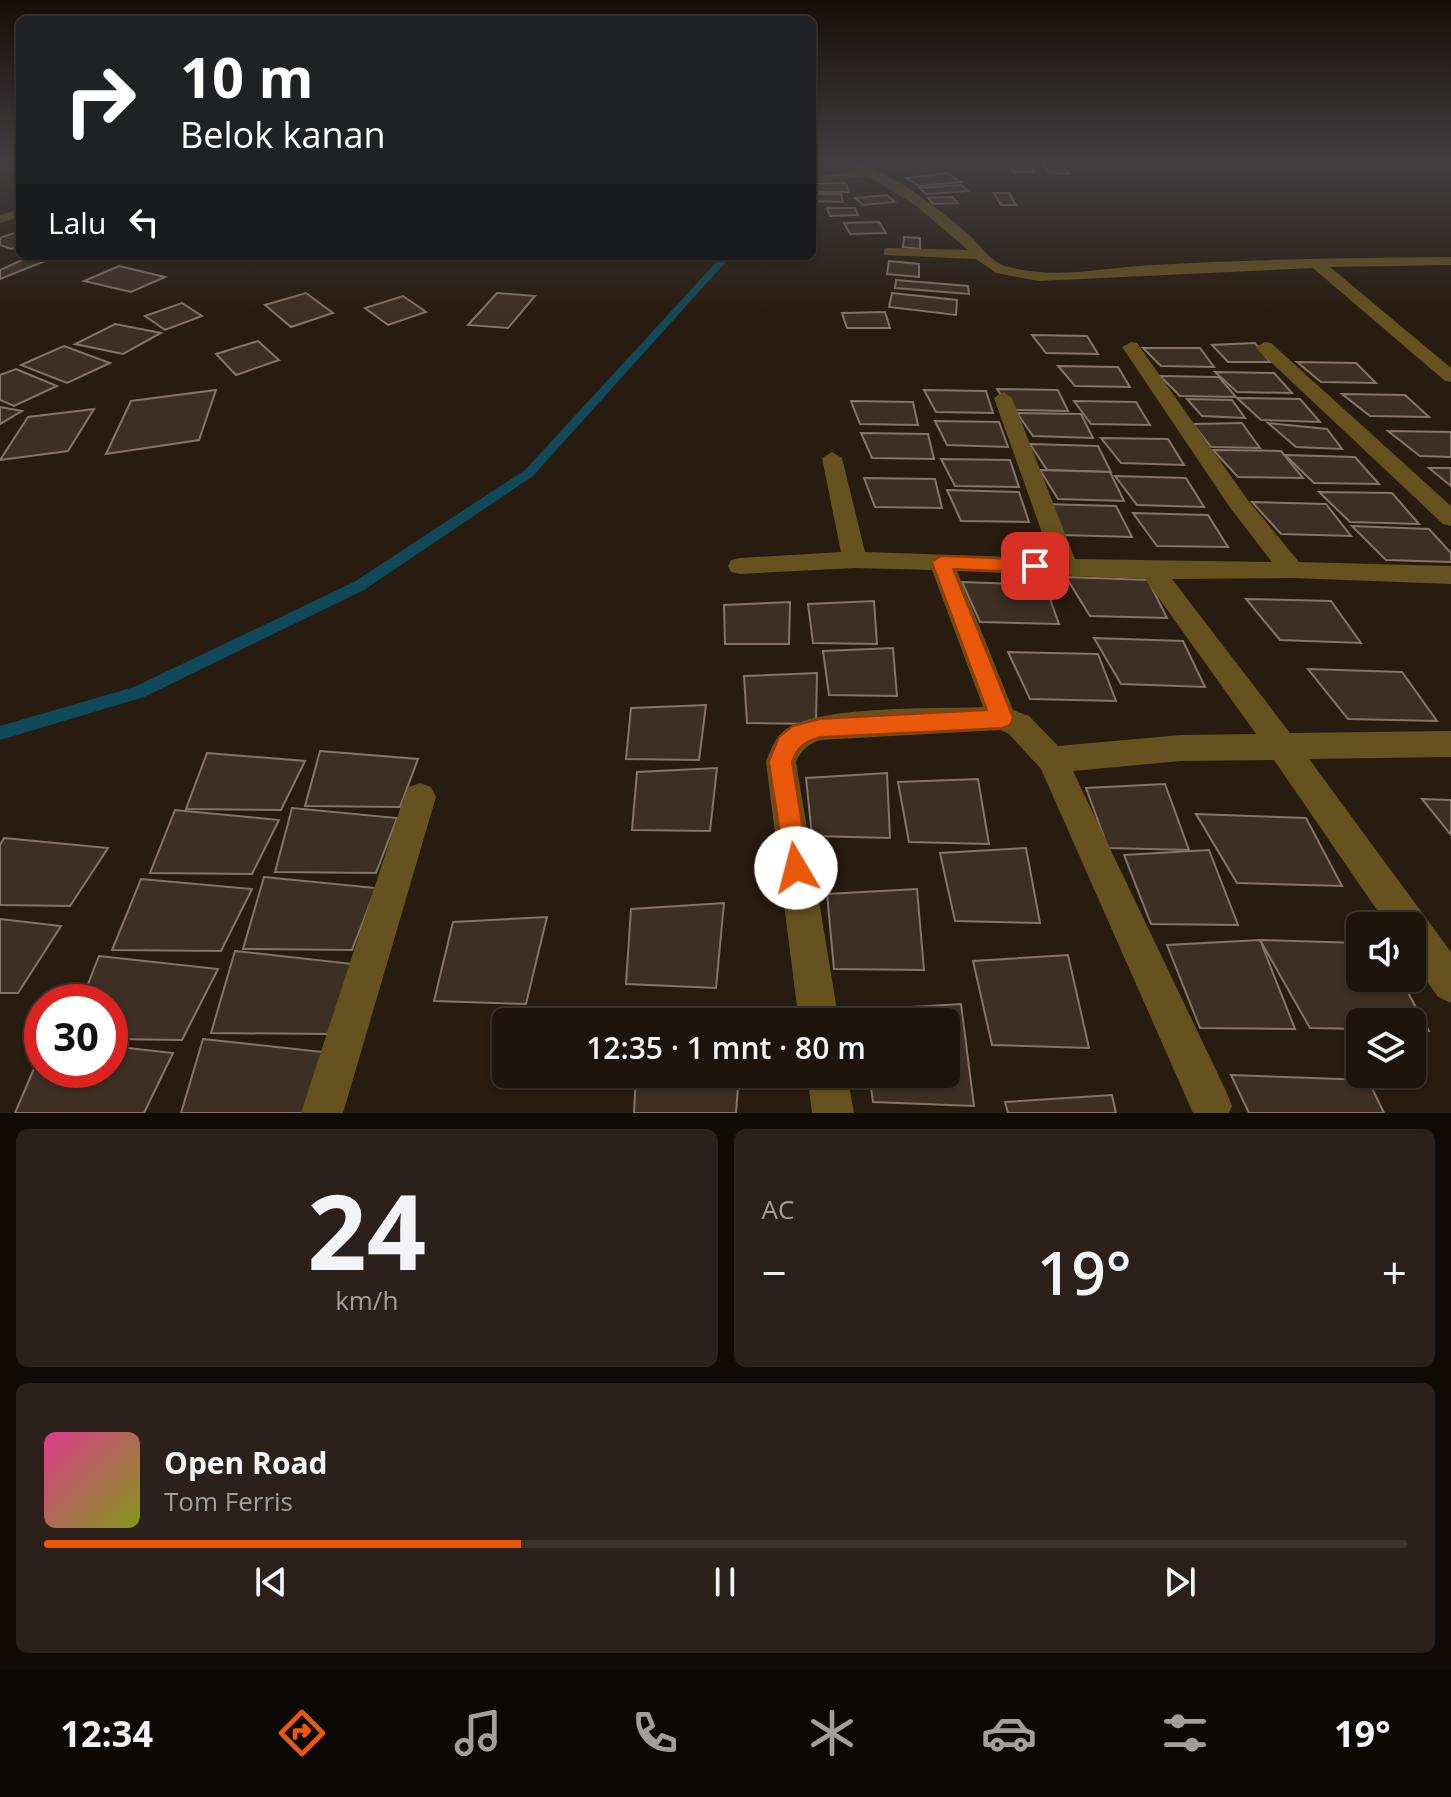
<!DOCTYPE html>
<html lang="id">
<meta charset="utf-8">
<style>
:root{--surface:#1e140c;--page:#2b211a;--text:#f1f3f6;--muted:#a19e9d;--line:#3c332d;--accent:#ea580c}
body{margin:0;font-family:"Open Sans",sans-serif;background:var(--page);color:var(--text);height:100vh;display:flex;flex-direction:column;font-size:30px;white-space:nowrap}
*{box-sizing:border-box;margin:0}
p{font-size:26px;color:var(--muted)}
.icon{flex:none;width:44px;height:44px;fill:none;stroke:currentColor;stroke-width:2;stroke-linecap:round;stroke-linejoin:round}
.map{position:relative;height:1113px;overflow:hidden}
.panel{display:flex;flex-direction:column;gap:16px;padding:16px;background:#100b07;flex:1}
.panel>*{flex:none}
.guide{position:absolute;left:16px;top:16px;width:800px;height:244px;border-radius:12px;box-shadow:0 2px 6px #0004,0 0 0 2px var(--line);background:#202124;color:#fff;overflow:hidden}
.buttons{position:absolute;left:1346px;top:912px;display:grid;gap:16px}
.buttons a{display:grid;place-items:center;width:80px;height:80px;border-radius:12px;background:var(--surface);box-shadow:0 2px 6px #0004,0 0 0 2px var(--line);font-size:40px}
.speed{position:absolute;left:24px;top:984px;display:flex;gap:16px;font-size:40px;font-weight:700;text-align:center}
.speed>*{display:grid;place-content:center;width:104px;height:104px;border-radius:50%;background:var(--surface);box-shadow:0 2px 6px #0004,0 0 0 2px var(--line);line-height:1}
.speed .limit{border:12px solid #d22;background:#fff;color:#111}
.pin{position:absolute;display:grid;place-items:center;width:68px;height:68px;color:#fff;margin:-34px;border-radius:16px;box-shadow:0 4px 12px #0006}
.me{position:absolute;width:88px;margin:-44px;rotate:352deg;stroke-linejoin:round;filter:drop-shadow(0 0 6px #0008)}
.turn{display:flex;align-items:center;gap:28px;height:168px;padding:0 32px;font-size:36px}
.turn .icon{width:104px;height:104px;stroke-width:2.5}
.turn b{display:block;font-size:56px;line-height:68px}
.then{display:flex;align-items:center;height:76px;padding:0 32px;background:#0003;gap:16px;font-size:30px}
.big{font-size:60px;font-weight:600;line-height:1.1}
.panel .card{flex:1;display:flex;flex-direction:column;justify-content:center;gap:12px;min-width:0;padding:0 28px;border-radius:12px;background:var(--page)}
.panel .dial{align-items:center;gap:0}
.dial b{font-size:104px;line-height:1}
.song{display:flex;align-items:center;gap:24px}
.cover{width:96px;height:96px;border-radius:12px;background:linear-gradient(135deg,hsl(330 70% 55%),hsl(70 70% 35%))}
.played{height:8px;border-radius:4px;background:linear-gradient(90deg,var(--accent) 35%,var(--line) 35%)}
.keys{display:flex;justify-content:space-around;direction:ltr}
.heat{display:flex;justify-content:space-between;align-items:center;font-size:44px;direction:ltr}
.panel .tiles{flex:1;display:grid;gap:16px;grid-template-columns:1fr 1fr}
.card:last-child{grid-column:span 2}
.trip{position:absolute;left:492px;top:1008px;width:468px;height:80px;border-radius:12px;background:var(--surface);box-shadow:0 2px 6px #0004,0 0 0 2px var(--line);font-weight:600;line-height:80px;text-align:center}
.dock{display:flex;height:128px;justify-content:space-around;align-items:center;background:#0c0805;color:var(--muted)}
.dock .icon{width:56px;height:56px}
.dock .selected{color:var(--accent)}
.dock b{font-size:36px;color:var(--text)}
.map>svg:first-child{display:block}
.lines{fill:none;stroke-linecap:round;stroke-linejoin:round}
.stream{fill:#104959;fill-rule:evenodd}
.building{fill:#3e2f24;stroke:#857467;stroke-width:2}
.street{fill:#65521e;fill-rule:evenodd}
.route{fill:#ea580c;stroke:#983908;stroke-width:2}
</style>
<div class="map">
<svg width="1451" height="1113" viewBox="0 0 1451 1113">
<rect width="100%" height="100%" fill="#281b10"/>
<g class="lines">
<polygon class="stream" points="722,256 731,256 533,476 364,590 144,697 0,740 0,726 134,687 354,582 525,470"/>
</g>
<g class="building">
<polygon points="1040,161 1059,161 1069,174 1050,173"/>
<polygon points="1008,163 1029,164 1034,172 1014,172"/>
<polygon points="947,173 961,182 919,186 906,178"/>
<polygon points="846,183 849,192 812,192 812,184"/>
<polygon points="961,185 968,191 926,194 919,188"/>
<polygon points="994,193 1009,193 1016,205 1001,205"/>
<polygon points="812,194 841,194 843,202 812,201"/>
<polygon points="887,195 895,202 863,205 855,198"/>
<polygon points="952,197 958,203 933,204 928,198"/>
<polygon points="827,208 855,208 858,215 830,216"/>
<polygon points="879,222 886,233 850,234 844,223"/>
<polygon points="14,233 20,235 20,246 11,249 0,245 0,238"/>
<polygon points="904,237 920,238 920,249 903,247"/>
<polygon points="22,260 45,261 0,279 0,270"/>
<polygon points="889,261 919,264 919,277 887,274"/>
<polygon points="119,266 165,277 131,292 84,281"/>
<polygon points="896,280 968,286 969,294 895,288"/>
<polygon points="306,293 333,313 291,327 265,305"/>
<polygon points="497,293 535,296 508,328 468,325"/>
<polygon points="892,293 957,300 956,315 889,307"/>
<polygon points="403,296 426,312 388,325 365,308"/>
<polygon points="182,303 202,316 165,330 145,316"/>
<polygon points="885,312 890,328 847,328 842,313"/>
<polygon points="115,324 161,333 123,354 75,344"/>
<polygon points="1032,335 1087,336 1098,354 1046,353"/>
<polygon points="258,341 279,360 236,375 216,354"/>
<polygon points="1255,343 1270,362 1228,362 1212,345"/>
<polygon points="64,346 110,363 67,383 21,365"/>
<polygon points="1143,348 1200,348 1214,367 1161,366"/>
<polygon points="1297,362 1356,363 1376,383 1321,382"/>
<polygon points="1058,366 1118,367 1130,387 1075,386"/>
<polygon points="16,369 57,386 14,406 0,400 0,375"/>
<polygon points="1215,372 1274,373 1292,393 1237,392"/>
<polygon points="1160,376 1219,377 1236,397 1180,396"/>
<polygon points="997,389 1058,390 1068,411 1011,410"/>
<polygon points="216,390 199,440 106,454 131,401"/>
<polygon points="924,390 986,391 993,413 936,412"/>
<polygon points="1342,394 1405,395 1429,417 1370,416"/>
<polygon points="1237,398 1300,399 1320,422 1261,420"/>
<polygon points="1187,399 1232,400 1245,418 1202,416"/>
<polygon points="851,401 913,402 918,425 860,424"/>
<polygon points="1074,401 1136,402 1150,425 1091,424"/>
<polygon points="0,407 22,411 0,424"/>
<polygon points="94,409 68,451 0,460 28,417"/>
<polygon points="1017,413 1081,414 1093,438 1033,436"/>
<polygon points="935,421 999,422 1008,447 947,445"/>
<polygon points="1242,423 1260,448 1211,447 1193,424"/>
<polygon points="1268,423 1327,429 1342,449 1296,447"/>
<polygon points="1388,431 1451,432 1451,457 1420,456"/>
<polygon points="861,433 928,434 934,459 872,458"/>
<polygon points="1101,438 1168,439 1184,465 1121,463"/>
<polygon points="1030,444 1098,446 1111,472 1047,470"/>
<polygon points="1213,450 1281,451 1303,478 1238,477"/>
<polygon points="1285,455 1355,457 1379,484 1314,483"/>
<polygon points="941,459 1010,460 1019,487 955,486"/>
<polygon points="1429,468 1451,468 1451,486"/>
<polygon points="1040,470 1110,472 1124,501 1058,499"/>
<polygon points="1115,476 1186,478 1204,507 1137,505"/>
<polygon points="864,478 935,479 942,508 875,507"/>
<polygon points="947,490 1019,492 1029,522 961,521"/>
<polygon points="1319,492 1392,493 1419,524 1350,522"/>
<polygon points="1252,502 1326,504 1351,536 1281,534"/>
<polygon points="1043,504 1116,506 1132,537 1062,535"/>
<polygon points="1133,513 1208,515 1228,547 1157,546"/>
<polygon points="1352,526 1429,529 1451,553 1451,562 1386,560"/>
<polygon points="1066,577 1148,580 1167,618 1090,616"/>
<polygon points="962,582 1045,585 1059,624 980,622"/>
<polygon points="1246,599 1331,601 1361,643 1280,640"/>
<polygon points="874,601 877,644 813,643 808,604"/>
<polygon points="790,602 789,644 725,644 724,605"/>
<polygon points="1094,638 1183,641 1205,687 1121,684"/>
<polygon points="893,648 897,696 829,695 823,651"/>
<polygon points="1008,652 1098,654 1116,701 1030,699"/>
<polygon points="1308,669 1402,672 1437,721 1348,719"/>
<polygon points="817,673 816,724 747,723 744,676"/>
<polygon points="706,705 699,760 626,759 631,708"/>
<polygon points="320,751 418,759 400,807 305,806"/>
<polygon points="207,753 305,761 281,810 186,809"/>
<polygon points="717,768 710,831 632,830 637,772"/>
<polygon points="887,773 890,838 812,836 806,778"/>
<polygon points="978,779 989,844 909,842 898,782"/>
<polygon points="1165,784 1189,850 1108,848 1086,788"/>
<polygon points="1422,799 1451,800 1451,835"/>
<polygon points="292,808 397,818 376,873 275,872"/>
<polygon points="175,810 279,820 252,874 150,873"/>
<polygon points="1196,814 1306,818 1342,886 1237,883"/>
<polygon points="4,838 108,848 70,906 0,905 0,845"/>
<polygon points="1026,848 1040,923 955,921 940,853"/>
<polygon points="1209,850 1238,925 1151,924 1124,855"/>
<polygon points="264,877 376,888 352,950 243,949"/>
<polygon points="141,879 252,889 221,951 112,950"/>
<polygon points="917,889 924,970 834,969 827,894"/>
<polygon points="724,903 716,988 626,984 631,909"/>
<polygon points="547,917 526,1004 434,1001 453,922"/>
<polygon points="0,919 61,926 18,993 0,993"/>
<polygon points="1260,940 1360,943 1360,978 1400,978 1429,1031 1412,1031 1412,1022 1360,1022 1360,1029 1310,1028"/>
<polygon points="1260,940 1295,1029 1200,1028 1167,945"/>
<polygon points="235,951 353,964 328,1034 211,1033"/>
<polygon points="1068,955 1089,1048 992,1045 973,961"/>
<polygon points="99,956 218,969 182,1040 110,1039 110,1002 81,1002"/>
<polygon points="961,1004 974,1106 873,1102 869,1074 946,1074 946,1022 863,1022 862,1010"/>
<polygon points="203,1039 332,1053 310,1113 181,1113"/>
<polygon points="110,1046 173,1053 144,1113 15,1113 42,1050 42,1070 110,1070"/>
<polygon points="636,1074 739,1074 736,1113 634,1113"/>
<polygon points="1231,1075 1368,1080 1384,1113 1249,1113"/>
<polygon points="1112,1095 1116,1113 1008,1113 1005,1102"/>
</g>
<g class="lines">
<g class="street">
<path d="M838 161C880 161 937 207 968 234 982 246 990 263 1009 267 1056 280 1107 267 1154 265 1253 259 1352 258 1451 257V265L1330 267 1451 368V382L1445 381 1313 268 1038 281 996 273 976 259 884 255V249L889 248 968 250 915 205 868 176 812 183V177L857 171Z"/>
<polygon points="20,209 20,217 0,223 0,215"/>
<path d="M1131 342 1137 343 1247 499 1299 562 1451 566V584L1292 578 1172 579 1290 733 1451 731V757L1309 759 1451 952V1003L1438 997 1412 960V926H1388L1274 760 1181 761 1073 771 1226 1091 1232 1106 1229 1113H1193L1041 769 1009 734 1000 730 820 740C809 744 800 751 796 762L839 1022H799L766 762C770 751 775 737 785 730 816 705 940 709 983 707L932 570 855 568 740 574 731 572 728 566 731 560 740 558 841 552 822 458 832 452 842 458 865 552 1051 558 994 398 1003 392 1012 398 1075 559 1272 562 1231 509 1122 347ZM957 571 1145 579 1256 734 1181 735 1058 746 1029 716 1013 710Z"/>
<polygon points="1265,342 1271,343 1451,506 1451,526 1443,524 1259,351 1256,347"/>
<polygon points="420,783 431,787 436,797 343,1113 301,1113 404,797 409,787"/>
<polygon points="807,1074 847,1074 854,1113 812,1113"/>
</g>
</g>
<linearGradient id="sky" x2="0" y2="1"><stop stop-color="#160f09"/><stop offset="0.51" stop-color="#423f42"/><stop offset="1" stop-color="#423f42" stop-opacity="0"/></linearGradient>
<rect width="1451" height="317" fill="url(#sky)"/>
<path class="route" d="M941 556 1035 560 1044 566 1035 572 953 569 1013 718 1010 725 1002 728 820 737C804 742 797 747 792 762L809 868 805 877 796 880 787 877 769 762 779 737 793 726 820 719 987 710 932 562Z"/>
</svg>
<div class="buttons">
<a><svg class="icon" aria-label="sound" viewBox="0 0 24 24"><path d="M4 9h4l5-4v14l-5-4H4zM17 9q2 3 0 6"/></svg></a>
<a><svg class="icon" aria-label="layers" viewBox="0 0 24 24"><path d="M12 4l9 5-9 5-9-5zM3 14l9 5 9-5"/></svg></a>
</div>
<div class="speed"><div class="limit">30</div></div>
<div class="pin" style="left:1035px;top:566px;background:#d93025"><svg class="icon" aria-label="arrive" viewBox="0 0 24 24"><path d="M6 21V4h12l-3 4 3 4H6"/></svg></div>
<svg class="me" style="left:796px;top:868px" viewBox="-20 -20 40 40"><circle r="19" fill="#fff"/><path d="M0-13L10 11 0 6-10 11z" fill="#ea580c"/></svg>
<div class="trip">12:35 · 1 mnt · 80 m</div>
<div class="guide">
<div class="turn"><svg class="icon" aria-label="right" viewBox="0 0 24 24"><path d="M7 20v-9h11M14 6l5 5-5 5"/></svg><div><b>10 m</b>Belok kanan</div></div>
<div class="then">Lalu<svg class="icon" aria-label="left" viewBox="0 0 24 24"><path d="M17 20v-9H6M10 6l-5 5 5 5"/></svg></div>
</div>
</div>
<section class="panel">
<div class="tiles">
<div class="card dial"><b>24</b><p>km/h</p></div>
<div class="card"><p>AC</p>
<div class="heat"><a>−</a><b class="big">19°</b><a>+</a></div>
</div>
<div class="card">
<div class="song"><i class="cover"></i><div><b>Open Road</b><p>Tom Ferris</p></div></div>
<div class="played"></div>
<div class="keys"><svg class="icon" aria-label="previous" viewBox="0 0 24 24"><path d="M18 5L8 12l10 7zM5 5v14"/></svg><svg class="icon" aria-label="pause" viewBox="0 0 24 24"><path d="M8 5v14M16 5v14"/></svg><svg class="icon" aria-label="next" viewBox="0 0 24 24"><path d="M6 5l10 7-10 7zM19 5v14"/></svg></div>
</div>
</div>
</section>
<nav class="dock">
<b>12:34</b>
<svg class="icon selected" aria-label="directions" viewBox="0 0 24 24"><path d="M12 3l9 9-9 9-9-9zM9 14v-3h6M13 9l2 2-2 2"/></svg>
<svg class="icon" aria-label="music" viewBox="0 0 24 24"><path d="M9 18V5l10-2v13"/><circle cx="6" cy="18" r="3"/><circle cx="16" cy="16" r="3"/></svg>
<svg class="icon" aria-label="phone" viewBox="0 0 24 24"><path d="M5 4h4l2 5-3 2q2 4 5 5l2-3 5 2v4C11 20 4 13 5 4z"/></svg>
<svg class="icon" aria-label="climate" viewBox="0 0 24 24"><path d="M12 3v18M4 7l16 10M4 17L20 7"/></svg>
<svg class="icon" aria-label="car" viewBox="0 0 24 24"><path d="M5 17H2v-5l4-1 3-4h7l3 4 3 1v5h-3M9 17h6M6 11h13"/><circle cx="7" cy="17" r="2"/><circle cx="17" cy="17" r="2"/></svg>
<svg class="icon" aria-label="filters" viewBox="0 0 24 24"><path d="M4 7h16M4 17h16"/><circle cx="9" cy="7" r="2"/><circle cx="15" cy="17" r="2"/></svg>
<b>19°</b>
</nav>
